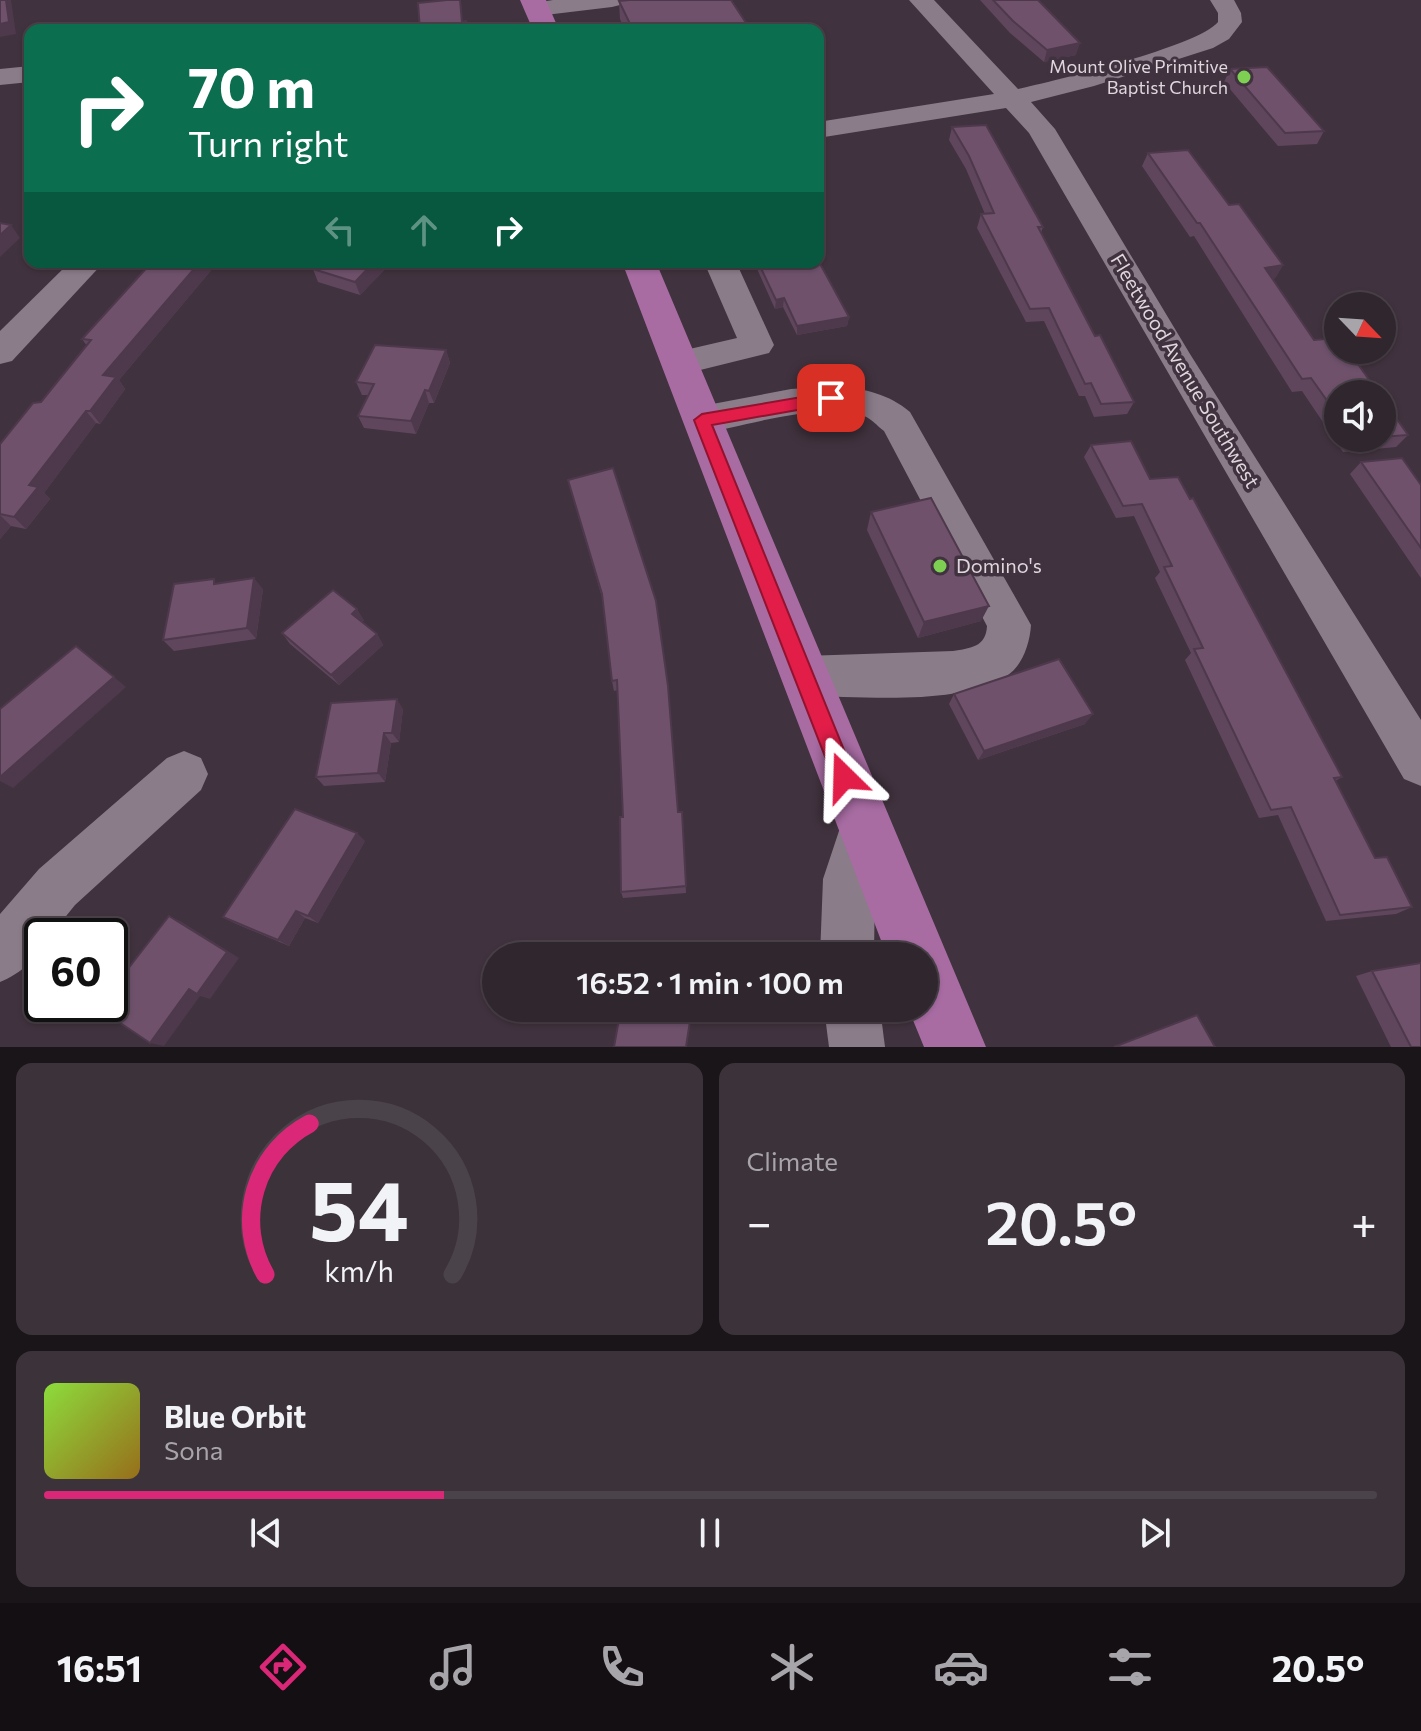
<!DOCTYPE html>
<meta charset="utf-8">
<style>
:root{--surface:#30262e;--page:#3c323a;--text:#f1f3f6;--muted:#a8a5aa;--line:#4b434a;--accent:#db2777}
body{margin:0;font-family:Commissioner,sans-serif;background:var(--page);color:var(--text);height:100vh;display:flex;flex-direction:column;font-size:30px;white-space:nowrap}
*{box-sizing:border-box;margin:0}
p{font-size:26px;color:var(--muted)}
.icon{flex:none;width:44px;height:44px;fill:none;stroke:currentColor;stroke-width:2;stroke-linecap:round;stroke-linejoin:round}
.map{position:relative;height:1047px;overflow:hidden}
.details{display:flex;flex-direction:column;gap:16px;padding:16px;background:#1a1519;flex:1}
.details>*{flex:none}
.guide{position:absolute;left:24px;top:24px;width:800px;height:244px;border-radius:16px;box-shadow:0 2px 6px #0004,0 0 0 2px var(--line);background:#0b6e4f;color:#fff;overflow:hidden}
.needle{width:52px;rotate:115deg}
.controls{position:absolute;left:1324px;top:292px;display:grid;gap:16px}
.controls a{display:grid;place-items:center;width:72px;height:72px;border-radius:50%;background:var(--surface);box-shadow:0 2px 6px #0004,0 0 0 2px var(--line);font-size:40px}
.speed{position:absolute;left:24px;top:918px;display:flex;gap:16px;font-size:40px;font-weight:700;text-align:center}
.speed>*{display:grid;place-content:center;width:104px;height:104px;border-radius:50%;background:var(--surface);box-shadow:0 2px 6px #0004,0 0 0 2px var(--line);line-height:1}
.speed .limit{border:4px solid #111;border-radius:12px;background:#fff;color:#111}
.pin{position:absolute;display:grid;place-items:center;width:68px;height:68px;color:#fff;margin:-34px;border-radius:16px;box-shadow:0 4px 12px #0006}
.me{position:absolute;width:88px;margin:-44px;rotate:338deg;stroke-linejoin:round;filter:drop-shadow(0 0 6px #0008)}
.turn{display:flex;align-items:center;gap:28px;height:168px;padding:0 32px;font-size:36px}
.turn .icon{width:104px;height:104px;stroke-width:2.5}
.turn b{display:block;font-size:56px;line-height:68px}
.lanes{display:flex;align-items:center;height:76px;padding:0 32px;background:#0003;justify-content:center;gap:40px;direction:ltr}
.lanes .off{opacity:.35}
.big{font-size:60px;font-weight:600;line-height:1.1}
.details .card{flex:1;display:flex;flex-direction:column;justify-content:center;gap:12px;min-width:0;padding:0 28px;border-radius:16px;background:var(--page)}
.details .dial{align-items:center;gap:0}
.dial svg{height:208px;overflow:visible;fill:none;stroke:var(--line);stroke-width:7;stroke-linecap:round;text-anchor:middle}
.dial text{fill:var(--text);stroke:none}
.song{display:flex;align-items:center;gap:24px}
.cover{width:96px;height:96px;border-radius:12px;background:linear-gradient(135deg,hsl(90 70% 55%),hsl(40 70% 35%))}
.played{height:8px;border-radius:4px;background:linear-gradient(90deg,var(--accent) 30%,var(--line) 30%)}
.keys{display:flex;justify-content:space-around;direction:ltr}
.heat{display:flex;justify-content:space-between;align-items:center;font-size:44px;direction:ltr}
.details .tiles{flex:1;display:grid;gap:16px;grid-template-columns:1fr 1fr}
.card:last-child{grid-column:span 2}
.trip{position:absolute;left:482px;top:942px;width:456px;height:80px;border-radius:40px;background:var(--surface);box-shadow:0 2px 6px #0004,0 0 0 2px var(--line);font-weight:600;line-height:80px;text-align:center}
.tab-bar{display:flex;height:128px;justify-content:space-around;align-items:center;background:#130f12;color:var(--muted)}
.tab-bar .icon{width:56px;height:56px}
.tab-bar .on{color:var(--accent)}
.tab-bar b{font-size:36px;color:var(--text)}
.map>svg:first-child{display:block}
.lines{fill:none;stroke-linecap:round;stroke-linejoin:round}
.minor{fill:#8b7c89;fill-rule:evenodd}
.major{fill:#a86ca3;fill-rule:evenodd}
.wall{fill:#5f465d}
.shaded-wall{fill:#4e394c}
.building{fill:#6f516c;stroke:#4e394c;stroke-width:2}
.route{fill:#e11d48;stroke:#92132f;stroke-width:2}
.poi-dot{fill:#7ed053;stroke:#40323e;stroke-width:3}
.labels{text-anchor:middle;stroke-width:7;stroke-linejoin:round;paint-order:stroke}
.far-poi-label{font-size:18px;fill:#dfd6de;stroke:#40323e;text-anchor:end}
.street-label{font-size:20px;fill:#dfd6de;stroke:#40323e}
.poi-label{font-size:20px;fill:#dfd6de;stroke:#40323e;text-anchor:start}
</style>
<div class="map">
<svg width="1421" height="1047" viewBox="0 0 1421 1047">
<rect width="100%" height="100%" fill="#40323e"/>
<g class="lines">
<g class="minor">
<polygon points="553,0 624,0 620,5 612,7 537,16 529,14 525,9 529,4"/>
<path d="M909 0H934L1018 89C1054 81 1199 46 1218 22V13L1210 0H1234L1241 13 1242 22 1229 39 1213 48 1094 86 1031 102 1055 129 1190 354 1421 720V786L1404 779 1029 133 1006 108 818 138V122L994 94Z"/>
<polygon points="30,66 30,82 0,85 0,69"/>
<polygon points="70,262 104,262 12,361 0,364 0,331"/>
<polygon points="704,262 736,262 774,345 769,353 680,375 668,372 663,363 668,354 737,338"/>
<path d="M838 386C865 389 889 394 910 412L1031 625C1030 642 1023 665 1008 675 958 707 862 696 804 696L788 690 782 676 788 662 804 656 953 651C971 648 986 647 987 626L884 431C877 426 872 419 864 416 825 401 743 426 702 434L689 430 684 420 689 410 702 406 791 389Z"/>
<path d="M184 751 201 758 208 774 201 790 75 905 50 936H42C42 958 19 974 0 982V914L39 869 167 758Z"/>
<polygon points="864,803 882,810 889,828 875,879 874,956 820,956 823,879 846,810"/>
<polygon points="824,1008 880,1008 885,1047 829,1047"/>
</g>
<g class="major">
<polygon points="520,0 546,0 559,30 533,30"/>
<polygon points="622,262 656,262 986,1047 924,1047 908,1008 924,1008 924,956 887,956"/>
</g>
</g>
<g class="wall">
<polygon points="980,0 1038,0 1076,55 1044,62 1010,33"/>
<polygon points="619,1 748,30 625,30 620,19"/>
<polygon points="1230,69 1324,131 1317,144 1278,146 1224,82"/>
<polygon points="952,127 1043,227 1041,233 1095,336 1134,402 1127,414 1094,417 1085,396 1079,396 1044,321 1026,322 977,228 981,214 985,214 966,169 949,140"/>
<polygon points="1148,153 1229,205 1283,265 1275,278 1272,279 1338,394 1338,438 1382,438 1382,398 1408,435 1396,447 1343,452 1302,391 1292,392 1194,236 1190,237 1142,166"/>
<polygon points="152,262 218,262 119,380 125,389 100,424 96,423 44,493 50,499 26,529 11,526 0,539 0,444 41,402 87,346 82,339"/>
<polygon points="320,262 392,262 360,295 318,282 313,269"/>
<polygon points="754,262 818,262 849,317 847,326 797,335 783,307 775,309"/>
<polygon points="446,350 450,363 434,403 429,403 416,434 364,428 358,416 369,395 362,395 356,382"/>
<polygon points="1091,445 1150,479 1342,777 1335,781 1375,858 1412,907 1396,914 1326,921 1278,815 1259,818 1185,660 1191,653 1155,578 1160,572 1134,516 1116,518 1084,457"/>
<polygon points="1361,462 1421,485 1421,578 1350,474"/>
<polygon points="568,480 678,812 682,812 686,893 623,898 621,892 623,817 618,690 614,691 612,681 603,601"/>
<polygon points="871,512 981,621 918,638 867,530"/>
<polygon points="218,583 263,589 256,639 174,651 163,640"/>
<polygon points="364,620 362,622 377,634 383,645 339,685 290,644 282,633"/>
<polygon points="954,694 1085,724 978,760 949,704"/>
<polygon points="403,709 399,742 391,743 385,782 324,786 316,777"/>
<polygon points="365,841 318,923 305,918 289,946 234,923 223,917"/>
<polygon points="1372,971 1421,1047 1391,1047 1356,976"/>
</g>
<g class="shaded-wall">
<polygon points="6,0 11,0 16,34 0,37 0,24"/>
<polygon points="748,26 748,30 718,30"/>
<polygon points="1080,43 1076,55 1044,62 1047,50"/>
<polygon points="11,225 20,238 0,257 0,235"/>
<polygon points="200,262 218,262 119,380 125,389 100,424 90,411 103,375"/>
<polygon points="374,262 392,262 360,295 355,282"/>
<polygon points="1283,265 1275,278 1257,281 1265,268"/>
<polygon points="784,298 783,307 775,309 776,300"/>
<polygon points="849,317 847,326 797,335 797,326"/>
<polygon points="446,350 450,363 434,403 429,391"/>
<polygon points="425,390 429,403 416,434 411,421"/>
<polygon points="86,411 96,423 44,493 50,499 26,529 14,517 29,485"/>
<polygon points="0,515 11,526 0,539"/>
<polygon points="254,578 263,589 256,639 247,628"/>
<polygon points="989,606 981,621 918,638 924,622"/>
<polygon points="357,609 364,620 359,625 352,614"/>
<polygon points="377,634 383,645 339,685 331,675"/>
<polygon points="114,677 126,687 13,788 0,781 0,777"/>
<polygon points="397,699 403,709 399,742 392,733"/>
<polygon points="1093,714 1085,724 978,760 984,751"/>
<polygon points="384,733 391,743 385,782 378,773"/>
<polygon points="357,833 365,841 318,923 308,916"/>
<polygon points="296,911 305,918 289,946 278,940"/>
<polygon points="169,916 182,922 239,958 210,999 200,996 164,1046 150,1043"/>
</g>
<g class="building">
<polygon points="0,0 6,0 9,22 0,24"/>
<polygon points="447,0 460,0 462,22 466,21 468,30 420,30 418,3"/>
<polygon points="629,0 731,0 748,26 718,30 633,30 619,1"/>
<polygon points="993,0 1038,0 1080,43 1047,50 1013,21"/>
<polygon points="1267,67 1324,131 1285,133 1230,69"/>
<polygon points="986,125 1043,227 1038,227 1095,336 1100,335 1134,402 1101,404 1091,383 1085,384 1049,308 1030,309 981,214 994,213 969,156 952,127"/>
<polygon points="1188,150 1229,205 1239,204 1283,265 1265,268 1314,340 1338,338 1338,350 1348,350 1379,394 1338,394 1338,416 1311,378 1302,379 1200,223 1197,223 1148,153"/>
<polygon points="0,223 11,225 0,235"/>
<polygon points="818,260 849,317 797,326 784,298 776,300 758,262 818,262"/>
<polygon points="152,262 200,262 103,375 116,377 90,411 86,411 29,485 38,487 14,517 0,514 0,444 33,403 41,402 91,340 82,339"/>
<polygon points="320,262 374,262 355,282 313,269"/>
<polygon points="375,345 446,350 429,391 425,390 411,421 358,416 374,384 356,382"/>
<polygon points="1382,398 1408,435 1382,437"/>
<polygon points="1131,441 1150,479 1178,477 1190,499 1193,498 1342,777 1334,778 1375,858 1387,857 1412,907 1340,915 1291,807 1271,810 1194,649 1203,648 1164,567 1172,566 1142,504 1123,506 1091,445"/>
<polygon points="1402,458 1421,485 1421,548 1361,462"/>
<polygon points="613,468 656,601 668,686 678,812 682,812 686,886 621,892 620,817 623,817 617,680 612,681 602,594 568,480"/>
<polygon points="931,498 989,606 924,622 871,512"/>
<polygon points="254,578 247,628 163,640 174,584 214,579 214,584"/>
<polygon points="333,590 357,609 352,614 377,634 331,675 282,633"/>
<polygon points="76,646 114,677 0,777 0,709"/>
<polygon points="1059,659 1093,714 984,751 954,694"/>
<polygon points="397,699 392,733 384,733 378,773 316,777 331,703"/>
<polygon points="295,809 357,833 308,916 296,911 278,940 223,917"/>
<polygon points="169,916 227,952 197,994 189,989 150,1043 98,1008 100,1004 110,1004 110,992"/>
<polygon points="1421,963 1421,1047 1411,1047 1372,971"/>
<polygon points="621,1008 692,1008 686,1047 614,1047"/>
<polygon points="1197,1015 1215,1047 1114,1047"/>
</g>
<polygon class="route" points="831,392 839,398 837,403 712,425 855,777 852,785 844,788 836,785 833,777 694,420 702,414"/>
<g class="poi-dot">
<circle cx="1244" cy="77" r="8"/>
<circle cx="940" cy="566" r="8"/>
</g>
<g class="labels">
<g class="far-poi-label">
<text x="1228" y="73">Mount Olive Primitive<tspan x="1228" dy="21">Baptist Church</tspan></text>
</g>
<g class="street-label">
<text transform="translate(1185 371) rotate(59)" y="7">Fleetwood Avenue Southwest</text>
</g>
<g class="poi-label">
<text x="956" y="573">Domino's</text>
</g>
</g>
</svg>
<div class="controls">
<a><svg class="needle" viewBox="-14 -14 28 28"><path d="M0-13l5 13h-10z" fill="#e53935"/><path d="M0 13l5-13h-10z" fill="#a8a5aa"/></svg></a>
<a><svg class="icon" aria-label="sound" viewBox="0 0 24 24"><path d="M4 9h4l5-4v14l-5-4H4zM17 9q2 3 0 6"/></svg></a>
</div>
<div class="speed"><div class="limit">60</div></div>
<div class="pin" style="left:831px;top:398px;background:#d93025"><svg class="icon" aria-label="arrive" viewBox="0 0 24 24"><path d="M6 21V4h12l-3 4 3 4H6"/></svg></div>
<svg class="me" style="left:844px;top:777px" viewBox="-20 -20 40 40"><path d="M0-17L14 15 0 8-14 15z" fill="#e11d48" stroke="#fff" stroke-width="4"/></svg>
<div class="trip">16:52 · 1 min · 100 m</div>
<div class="guide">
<div class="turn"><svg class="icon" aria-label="right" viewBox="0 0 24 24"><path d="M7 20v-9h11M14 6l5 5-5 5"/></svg><div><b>70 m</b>Turn right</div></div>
<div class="lanes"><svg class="icon off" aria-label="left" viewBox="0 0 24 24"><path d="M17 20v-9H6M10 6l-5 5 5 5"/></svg><svg class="icon off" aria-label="ahead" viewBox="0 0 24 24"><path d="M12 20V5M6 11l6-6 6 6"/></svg><svg class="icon" aria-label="right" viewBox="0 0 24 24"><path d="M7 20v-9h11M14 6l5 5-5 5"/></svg></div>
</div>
</div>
<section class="details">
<div class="tiles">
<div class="card dial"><svg viewBox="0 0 100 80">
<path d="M14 69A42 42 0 1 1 86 69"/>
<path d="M14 69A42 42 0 0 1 31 11" stroke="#db2777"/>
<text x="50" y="56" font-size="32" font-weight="700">54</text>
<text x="50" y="72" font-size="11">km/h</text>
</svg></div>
<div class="card"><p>Climate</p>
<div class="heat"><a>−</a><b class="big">20.5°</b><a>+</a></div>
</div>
<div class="card">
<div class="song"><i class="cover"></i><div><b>Blue Orbit</b><p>Sona</p></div></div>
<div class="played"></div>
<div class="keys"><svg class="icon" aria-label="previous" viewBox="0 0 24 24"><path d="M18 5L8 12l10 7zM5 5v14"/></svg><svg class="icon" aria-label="pause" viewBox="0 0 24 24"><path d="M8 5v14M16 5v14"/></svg><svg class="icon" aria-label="next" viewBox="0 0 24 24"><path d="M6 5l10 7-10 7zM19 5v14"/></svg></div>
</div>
</div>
</section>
<nav class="tab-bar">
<b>16:51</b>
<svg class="icon on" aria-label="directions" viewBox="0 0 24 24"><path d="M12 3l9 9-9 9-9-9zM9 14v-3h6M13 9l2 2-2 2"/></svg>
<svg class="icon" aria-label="music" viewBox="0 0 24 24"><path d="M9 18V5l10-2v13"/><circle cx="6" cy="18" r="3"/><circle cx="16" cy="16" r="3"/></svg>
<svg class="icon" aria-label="phone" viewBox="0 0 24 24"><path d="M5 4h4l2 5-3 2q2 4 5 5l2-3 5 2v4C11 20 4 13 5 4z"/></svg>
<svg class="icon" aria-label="climate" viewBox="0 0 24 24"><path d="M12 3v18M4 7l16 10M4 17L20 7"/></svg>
<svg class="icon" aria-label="car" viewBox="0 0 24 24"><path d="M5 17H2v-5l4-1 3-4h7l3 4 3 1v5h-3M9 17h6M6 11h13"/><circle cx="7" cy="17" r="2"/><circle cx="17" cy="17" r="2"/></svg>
<svg class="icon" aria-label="filters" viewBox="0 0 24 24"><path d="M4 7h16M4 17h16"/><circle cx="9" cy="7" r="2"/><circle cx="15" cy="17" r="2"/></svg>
<b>20.5°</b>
</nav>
